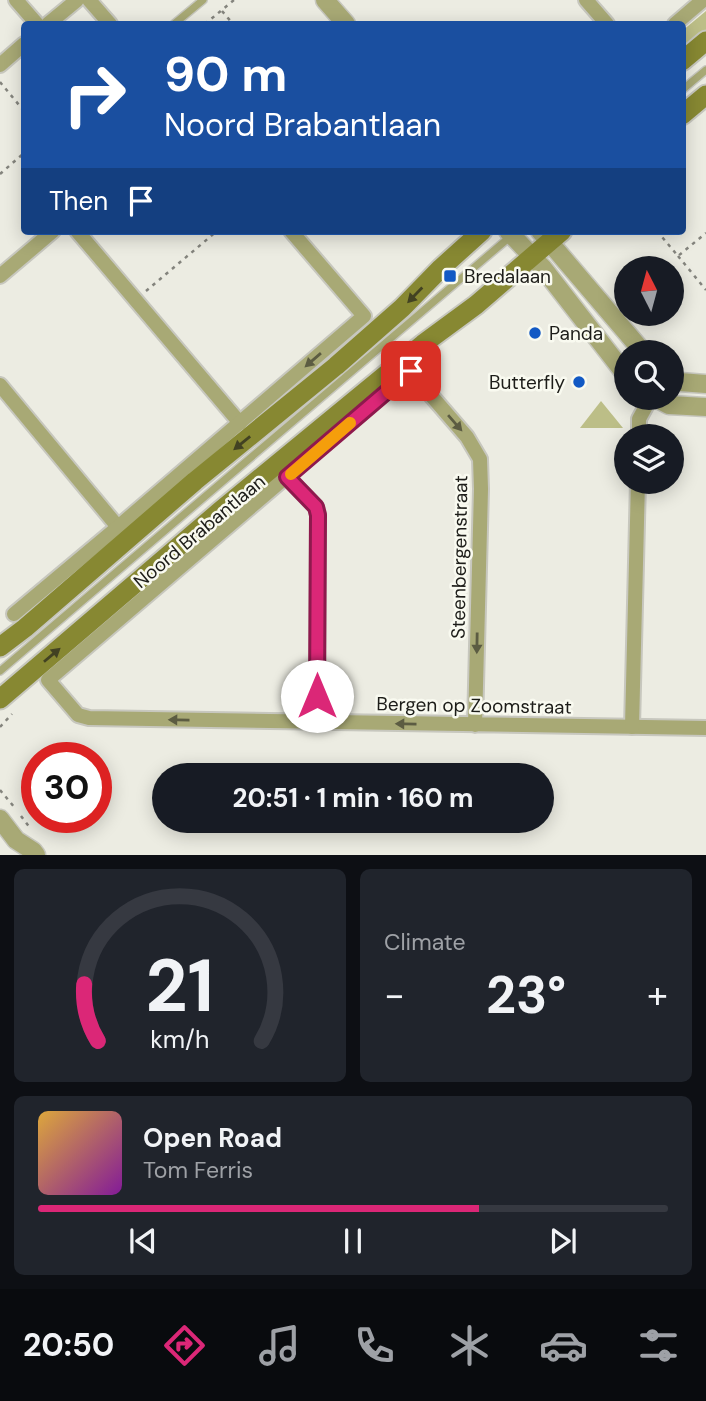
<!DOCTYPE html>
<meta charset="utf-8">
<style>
:root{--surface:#171b24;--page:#20242c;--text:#f1f3f6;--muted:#9ea1a6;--line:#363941;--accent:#db2777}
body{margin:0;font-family:"DM Sans",sans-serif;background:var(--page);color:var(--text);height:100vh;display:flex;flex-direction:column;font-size:26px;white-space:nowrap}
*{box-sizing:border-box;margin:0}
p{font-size:23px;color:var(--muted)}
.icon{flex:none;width:38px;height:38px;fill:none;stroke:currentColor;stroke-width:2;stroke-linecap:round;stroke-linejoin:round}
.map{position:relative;height:855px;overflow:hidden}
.side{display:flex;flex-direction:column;gap:14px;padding:14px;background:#0d0f14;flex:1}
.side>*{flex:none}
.guide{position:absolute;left:21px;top:21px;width:665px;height:214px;border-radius:7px;box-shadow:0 4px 18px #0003;background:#1a4fa0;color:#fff;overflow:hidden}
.needle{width:46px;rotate:354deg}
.buttons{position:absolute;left:614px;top:256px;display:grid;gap:14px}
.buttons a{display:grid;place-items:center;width:70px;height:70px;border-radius:50%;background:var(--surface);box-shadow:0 4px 18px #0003;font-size:35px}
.speed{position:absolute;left:21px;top:742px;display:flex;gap:14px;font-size:35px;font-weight:700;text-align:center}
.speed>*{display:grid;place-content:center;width:91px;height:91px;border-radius:50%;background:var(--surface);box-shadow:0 4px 18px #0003;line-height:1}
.speed .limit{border:10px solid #d22;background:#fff;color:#111}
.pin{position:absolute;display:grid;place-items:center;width:60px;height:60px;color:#fff;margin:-30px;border-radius:14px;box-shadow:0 4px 10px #0006}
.me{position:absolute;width:77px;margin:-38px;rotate:0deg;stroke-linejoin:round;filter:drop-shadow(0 0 5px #0008)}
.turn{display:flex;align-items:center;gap:24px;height:147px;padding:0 28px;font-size:32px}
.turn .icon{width:91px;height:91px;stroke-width:2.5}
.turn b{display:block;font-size:49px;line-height:60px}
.then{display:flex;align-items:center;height:66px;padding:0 28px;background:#0003;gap:14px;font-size:26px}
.big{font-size:52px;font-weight:700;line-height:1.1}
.side .widget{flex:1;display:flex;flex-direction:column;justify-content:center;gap:10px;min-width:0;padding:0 24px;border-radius:10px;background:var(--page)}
.side .dial{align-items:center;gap:0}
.dial svg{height:182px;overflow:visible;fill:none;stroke:var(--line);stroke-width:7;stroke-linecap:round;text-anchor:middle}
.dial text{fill:var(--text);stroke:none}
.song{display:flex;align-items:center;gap:21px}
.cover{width:84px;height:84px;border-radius:10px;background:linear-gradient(135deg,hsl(40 70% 55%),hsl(290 70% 35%))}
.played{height:7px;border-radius:4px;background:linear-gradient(90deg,var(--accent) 70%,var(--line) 70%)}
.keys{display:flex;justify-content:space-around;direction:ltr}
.heat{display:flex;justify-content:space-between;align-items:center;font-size:38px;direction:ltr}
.side .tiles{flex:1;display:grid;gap:14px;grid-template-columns:1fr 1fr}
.widget:last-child{grid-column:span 2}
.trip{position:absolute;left:152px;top:763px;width:402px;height:70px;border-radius:35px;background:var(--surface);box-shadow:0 4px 18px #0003;font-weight:700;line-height:70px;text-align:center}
.dock{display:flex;height:112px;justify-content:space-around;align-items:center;background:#090b0e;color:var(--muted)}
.dock .icon{width:49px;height:49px}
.dock .active{color:var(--accent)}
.dock b{font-size:32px;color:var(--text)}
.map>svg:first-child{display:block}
.green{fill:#bcbe87}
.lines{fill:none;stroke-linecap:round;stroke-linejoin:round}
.service-casing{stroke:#c7c7be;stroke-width:10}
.minor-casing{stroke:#c7c7be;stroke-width:18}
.tertiary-casing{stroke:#c7c7be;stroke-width:21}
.secondary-casing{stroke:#c7c7be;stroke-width:23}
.path{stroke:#84847d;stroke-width:2.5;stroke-dasharray:3.5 5;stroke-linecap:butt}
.service{stroke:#a8a975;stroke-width:7}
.minor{stroke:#a8a975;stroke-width:14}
.tertiary{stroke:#a8a975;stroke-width:18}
.secondary{stroke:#878832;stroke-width:19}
.oneway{fill:#424222}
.oneway2{fill:#5c5c42}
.route-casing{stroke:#8e194d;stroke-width:18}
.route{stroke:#db2777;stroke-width:12}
.slow{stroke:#f59e0b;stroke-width:12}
.poi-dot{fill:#1259c4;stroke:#f9faf0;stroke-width:2.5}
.labels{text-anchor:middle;stroke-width:5;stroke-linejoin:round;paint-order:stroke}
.poi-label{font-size:19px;fill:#1d1d19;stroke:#f9faf0;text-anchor:start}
.street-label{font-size:19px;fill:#1d1d19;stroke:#f9faf0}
</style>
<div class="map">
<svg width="706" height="855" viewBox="0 0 706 855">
<rect width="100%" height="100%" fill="#ecece2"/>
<g class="green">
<polygon points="706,11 706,35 683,55 682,31"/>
<polygon points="601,401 623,428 580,428"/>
</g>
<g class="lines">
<defs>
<g id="service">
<polyline points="174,24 203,0"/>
<polyline points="682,90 706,70"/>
<polyline points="0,671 511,236"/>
</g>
<g id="minor">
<polyline points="16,0 37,24"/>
<polyline points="89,0 110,24"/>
<polyline points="586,0 607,24"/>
<polyline points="48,24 77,0"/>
<polyline points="675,24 703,0"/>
<polyline points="0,65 24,44"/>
<polyline points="77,231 240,423"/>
<polyline points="0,276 53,231"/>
<polyline points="0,385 118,527"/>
<polyline points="639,436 639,419 651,397"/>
<polyline points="287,477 316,507 318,515 317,722"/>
<polyline points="14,614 118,527 364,316 291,231"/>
<polyline points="475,725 481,489 480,459 467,437 410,371 48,680 78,715 89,718 706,728"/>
<polyline points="632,727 638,481"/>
</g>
<g id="tertiary">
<polyline points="325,0 346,24"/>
<polyline points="508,231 543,268 626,375"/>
<polyline points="540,231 643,352"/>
<polyline points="672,379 680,382 706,384"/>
<polyline points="654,397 669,405 706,407"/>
<polyline points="0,819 16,840 33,851 36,855"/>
</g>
<g id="secondary">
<polyline points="682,61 706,41"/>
<polyline points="682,115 706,95"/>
<polyline points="0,647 25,628 195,481 336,366 402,308 441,268 482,231"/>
<polyline points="0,699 220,511 423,344 476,305 562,231"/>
</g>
</defs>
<use href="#service" class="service-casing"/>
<use href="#minor" class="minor-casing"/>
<use href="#tertiary" class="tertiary-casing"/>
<use href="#secondary" class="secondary-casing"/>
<g class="path">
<polyline points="222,11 233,24"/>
<polyline points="205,24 234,0"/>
<polyline points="0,82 24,111"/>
<polyline points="0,174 24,153"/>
<polyline points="657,231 678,256 706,233"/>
<polyline points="678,256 706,290"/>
<polyline points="146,291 217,231"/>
<polyline points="0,727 12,714"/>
<polyline points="0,790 15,808"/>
<polyline points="21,816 30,828"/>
</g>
<use href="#service" class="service"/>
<use href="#minor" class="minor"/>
<use href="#tertiary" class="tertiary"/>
<use href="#secondary" class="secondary"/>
</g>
<defs><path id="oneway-solid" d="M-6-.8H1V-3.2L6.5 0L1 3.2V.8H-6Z" transform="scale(1.75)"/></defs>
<g class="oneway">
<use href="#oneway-solid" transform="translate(415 295) rotate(134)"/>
<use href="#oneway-solid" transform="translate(242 443) rotate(141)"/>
<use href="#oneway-solid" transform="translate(52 655) rotate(-40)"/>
</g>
<g class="oneway2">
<use href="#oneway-solid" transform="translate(313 360) rotate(139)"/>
<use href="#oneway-solid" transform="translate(455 423) rotate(49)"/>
<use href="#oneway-solid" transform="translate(477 643) rotate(91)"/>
<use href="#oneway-solid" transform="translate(179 720) rotate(-179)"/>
<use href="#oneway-solid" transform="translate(406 724) rotate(-179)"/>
</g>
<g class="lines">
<defs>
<polyline id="route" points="317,696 318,515 316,507 287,477 411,371"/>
</defs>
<use href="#route" class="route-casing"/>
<use href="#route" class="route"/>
<polyline class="slow" points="291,474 350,423"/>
</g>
<g class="poi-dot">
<rect x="443" y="269" width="14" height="14" rx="3.5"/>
<circle cx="535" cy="333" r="7"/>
<circle cx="579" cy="382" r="7"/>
</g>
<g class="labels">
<g class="poi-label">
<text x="464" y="283">Bredalaan</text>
<text x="549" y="340">Panda</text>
<text x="565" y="389" text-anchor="end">Butterfly</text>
</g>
<g class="street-label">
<text transform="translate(199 531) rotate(-40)" y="7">Noord Brabantlaan</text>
<text transform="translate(459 557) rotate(-89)" y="7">Steenbergenstraat</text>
<text transform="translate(474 705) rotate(1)" y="7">Bergen op Zoomstraat</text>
</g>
</g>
</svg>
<div class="buttons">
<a><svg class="needle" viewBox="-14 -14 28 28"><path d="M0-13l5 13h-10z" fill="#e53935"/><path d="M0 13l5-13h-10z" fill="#9ea1a6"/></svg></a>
<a><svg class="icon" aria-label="search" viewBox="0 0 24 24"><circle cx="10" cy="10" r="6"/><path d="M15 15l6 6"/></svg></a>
<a><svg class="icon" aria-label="layers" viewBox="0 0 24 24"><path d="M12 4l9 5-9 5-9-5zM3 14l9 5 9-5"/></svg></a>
</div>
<div class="speed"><div class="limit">30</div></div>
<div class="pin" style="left:411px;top:371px;background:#d93025"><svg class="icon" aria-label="arrive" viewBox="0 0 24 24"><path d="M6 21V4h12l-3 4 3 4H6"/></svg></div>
<svg class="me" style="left:317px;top:696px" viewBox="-20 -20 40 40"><circle r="19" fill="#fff"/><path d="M0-13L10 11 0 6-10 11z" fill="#db2777"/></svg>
<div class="trip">20:51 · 1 min · 160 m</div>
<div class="guide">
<div class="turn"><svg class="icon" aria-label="right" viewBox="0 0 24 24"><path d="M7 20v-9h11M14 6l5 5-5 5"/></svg><div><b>90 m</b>Noord Brabantlaan</div></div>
<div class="then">Then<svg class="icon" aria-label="arrive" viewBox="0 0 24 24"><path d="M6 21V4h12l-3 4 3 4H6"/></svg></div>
</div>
</div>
<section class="side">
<div class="tiles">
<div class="widget dial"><svg viewBox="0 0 100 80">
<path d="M14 69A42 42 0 1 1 86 69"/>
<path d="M14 69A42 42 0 0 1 8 44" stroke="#db2777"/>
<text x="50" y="56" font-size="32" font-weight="700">21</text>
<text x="50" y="72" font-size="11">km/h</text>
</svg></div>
<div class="widget"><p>Climate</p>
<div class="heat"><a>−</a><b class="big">23°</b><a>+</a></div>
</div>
<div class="widget">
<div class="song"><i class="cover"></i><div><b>Open Road</b><p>Tom Ferris</p></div></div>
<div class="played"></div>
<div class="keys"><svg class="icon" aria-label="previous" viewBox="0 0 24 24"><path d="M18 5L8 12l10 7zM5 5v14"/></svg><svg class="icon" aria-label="pause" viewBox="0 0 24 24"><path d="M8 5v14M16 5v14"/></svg><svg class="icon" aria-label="next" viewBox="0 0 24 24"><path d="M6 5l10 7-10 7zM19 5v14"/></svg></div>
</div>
</div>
</section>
<nav class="dock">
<b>20:50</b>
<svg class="icon active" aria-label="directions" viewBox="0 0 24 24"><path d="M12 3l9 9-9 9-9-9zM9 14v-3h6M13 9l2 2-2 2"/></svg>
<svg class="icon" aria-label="music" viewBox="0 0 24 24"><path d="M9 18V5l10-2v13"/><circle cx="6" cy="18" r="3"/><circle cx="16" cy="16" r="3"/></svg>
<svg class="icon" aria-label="phone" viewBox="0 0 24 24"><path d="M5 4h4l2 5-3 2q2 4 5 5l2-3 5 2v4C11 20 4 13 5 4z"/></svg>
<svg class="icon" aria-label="climate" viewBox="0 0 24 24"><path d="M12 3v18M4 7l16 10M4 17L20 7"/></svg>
<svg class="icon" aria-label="car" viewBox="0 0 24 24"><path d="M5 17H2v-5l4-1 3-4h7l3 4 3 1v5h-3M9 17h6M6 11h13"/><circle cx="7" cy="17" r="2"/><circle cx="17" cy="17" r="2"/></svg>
<svg class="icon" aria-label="filters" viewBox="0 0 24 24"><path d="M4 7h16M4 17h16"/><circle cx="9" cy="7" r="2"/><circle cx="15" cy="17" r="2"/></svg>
</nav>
